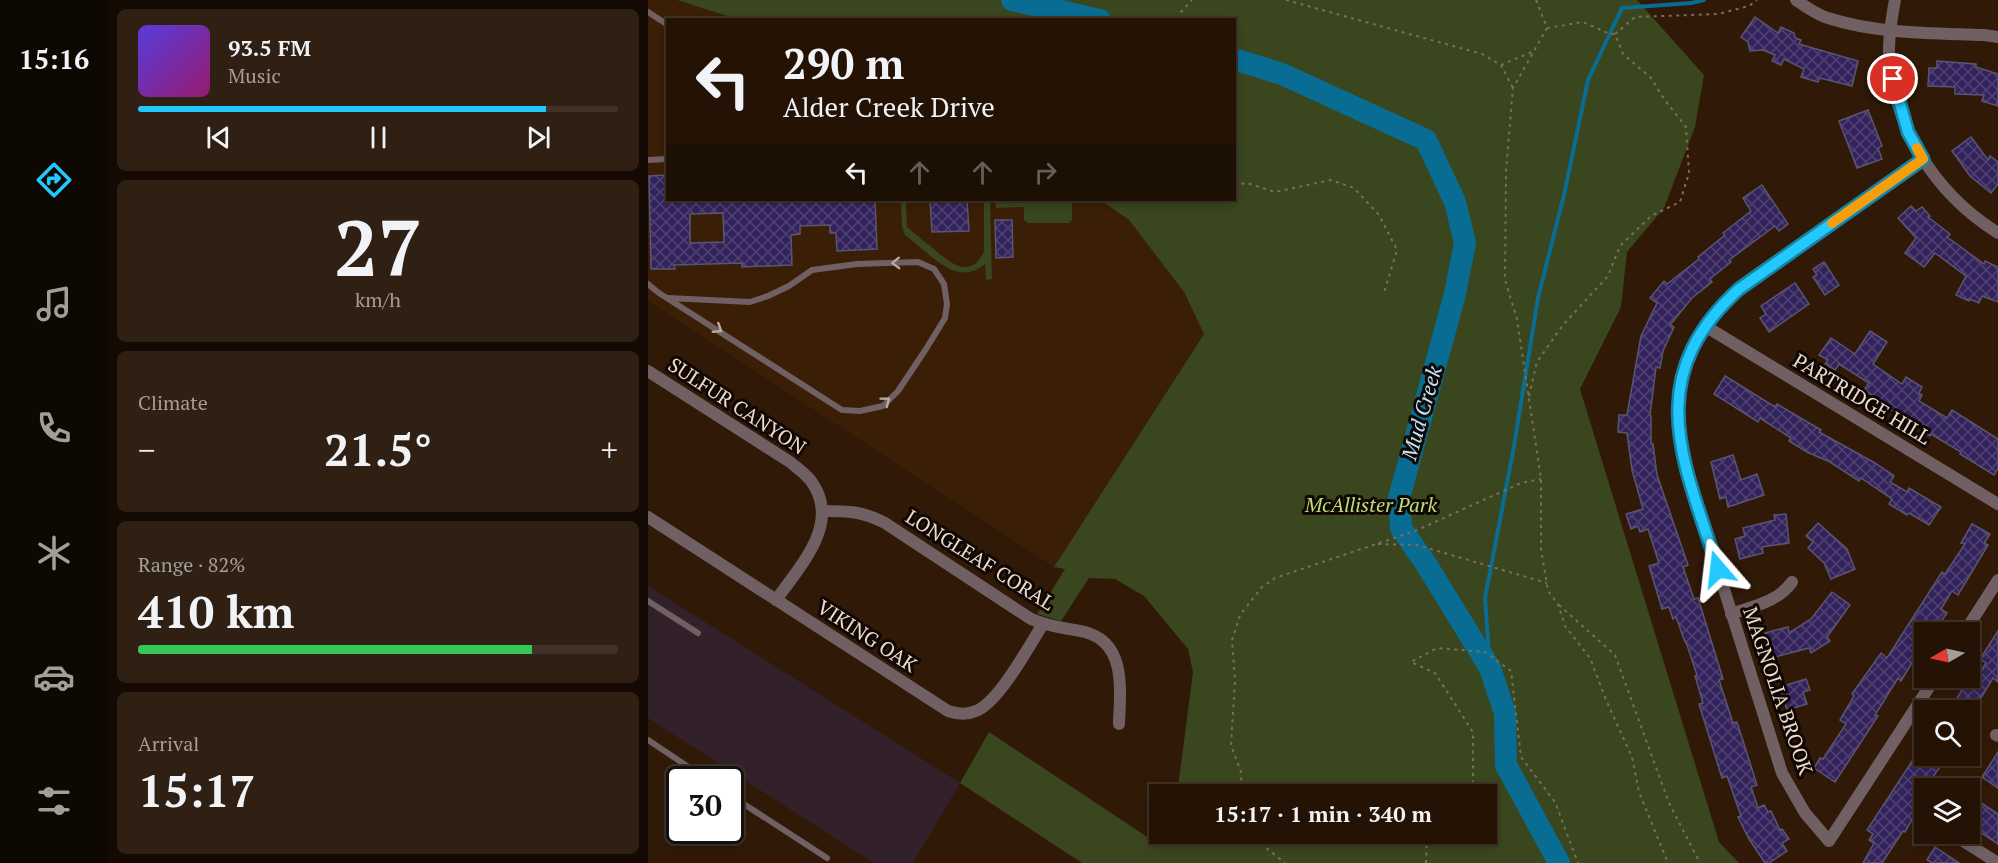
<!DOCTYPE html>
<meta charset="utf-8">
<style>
:root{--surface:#241305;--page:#302013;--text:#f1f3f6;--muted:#a39e9a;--line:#413227;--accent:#23c9fe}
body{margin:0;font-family:"PT Serif",serif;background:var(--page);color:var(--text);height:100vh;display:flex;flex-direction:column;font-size:22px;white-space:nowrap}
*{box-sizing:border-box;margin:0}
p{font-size:20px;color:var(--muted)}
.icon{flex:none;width:33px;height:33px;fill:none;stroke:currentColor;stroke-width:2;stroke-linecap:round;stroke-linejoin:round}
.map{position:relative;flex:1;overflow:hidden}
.sheet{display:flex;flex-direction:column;gap:9px;padding:9px;background:#140a03;width:540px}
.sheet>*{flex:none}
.guide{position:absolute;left:18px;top:18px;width:570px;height:183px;border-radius:0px;box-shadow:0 3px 9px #0003,0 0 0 2px var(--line);background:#241305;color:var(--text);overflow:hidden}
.needle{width:39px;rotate:261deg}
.fabs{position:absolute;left:1266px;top:622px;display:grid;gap:12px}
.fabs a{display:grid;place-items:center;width:66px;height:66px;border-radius:0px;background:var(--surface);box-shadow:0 3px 9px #0003,0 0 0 2px var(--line);font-size:30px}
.speed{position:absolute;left:18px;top:766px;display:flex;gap:12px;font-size:30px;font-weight:700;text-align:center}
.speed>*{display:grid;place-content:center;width:78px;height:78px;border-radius:50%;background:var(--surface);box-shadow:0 3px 9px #0003,0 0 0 2px var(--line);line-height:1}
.speed .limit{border:3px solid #111;border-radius:9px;background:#fff;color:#111}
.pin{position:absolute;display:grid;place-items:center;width:51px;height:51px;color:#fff;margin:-26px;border:3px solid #fff;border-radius:50%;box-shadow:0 2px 6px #0007}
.me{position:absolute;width:66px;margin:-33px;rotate:343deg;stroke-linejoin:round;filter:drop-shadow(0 0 4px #0008)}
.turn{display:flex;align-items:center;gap:21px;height:126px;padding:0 18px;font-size:27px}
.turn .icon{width:78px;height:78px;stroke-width:2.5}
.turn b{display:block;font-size:42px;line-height:51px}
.lanes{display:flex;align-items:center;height:57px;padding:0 18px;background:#0003;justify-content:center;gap:30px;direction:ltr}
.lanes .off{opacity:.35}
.big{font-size:45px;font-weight:700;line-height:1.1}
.sheet .widget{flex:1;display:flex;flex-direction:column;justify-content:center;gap:9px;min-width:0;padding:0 21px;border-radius:9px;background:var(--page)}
.sheet .dial{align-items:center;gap:0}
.dial b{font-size:78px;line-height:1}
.song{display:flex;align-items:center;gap:18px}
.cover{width:72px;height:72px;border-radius:9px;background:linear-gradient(135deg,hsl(250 70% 55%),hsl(320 70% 35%))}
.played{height:6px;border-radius:3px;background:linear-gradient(90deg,var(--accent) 85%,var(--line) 85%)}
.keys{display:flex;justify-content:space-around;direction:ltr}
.heat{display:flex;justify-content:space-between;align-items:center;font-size:33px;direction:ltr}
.charge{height:9px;border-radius:4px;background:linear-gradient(90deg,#34c759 82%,var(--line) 0)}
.trip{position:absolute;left:501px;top:784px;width:348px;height:60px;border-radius:0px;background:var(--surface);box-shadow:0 3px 9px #0003,0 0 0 2px var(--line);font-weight:700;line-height:60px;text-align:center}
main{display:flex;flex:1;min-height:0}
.tabs{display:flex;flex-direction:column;width:108px;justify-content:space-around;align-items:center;background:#0e0802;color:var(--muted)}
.tabs .icon{width:42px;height:42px}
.tabs .active{color:var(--accent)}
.tabs b{font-size:27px;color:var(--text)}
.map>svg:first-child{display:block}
.commercial{fill:#32212a}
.built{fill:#3a1e06}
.green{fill:#39461e}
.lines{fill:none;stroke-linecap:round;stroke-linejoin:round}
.stream{stroke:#096c92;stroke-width:4}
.river{stroke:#096c92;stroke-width:22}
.building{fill:url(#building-cross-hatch);stroke:#5a5572;stroke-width:1.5;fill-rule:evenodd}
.path{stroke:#806c5d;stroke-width:2;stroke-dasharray:3 4.5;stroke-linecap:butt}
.lane{stroke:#706063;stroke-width:6}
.street{stroke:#706063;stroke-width:12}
.oneway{stroke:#baaaa4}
.route-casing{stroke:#1783a5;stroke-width:15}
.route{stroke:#23c9fe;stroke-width:10}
.slow{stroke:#f59e0b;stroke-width:10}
.labels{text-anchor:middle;stroke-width:6;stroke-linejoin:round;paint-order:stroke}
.street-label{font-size:20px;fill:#ebdbd0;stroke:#110702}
.park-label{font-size:20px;font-style:italic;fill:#bddd7b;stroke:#110702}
.water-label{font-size:21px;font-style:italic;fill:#bde6fc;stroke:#110702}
</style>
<main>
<nav class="tabs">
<b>15:16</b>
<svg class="icon active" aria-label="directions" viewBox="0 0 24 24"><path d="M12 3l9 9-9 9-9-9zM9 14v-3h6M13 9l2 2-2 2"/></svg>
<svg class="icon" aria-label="music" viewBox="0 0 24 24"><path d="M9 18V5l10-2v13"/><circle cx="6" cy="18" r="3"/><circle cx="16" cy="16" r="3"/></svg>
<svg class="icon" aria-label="phone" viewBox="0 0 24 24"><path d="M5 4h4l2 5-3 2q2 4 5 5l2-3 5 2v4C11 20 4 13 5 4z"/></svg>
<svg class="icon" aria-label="climate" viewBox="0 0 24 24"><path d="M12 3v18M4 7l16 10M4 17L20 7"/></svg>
<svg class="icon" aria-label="car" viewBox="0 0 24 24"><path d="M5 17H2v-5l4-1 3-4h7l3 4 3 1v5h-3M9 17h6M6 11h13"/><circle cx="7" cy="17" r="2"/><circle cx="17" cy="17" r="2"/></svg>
<svg class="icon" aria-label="filters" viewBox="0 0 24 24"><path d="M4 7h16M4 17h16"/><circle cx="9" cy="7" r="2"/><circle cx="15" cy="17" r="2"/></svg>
</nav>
<section class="sheet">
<div class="widget">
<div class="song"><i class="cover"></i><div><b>93.5 FM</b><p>Music</p></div></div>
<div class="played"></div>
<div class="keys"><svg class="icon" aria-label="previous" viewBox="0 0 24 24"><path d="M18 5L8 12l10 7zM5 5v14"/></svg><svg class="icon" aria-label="pause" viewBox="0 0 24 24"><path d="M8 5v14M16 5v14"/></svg><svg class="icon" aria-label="next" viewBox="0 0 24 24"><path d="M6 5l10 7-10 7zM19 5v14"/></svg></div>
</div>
<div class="widget dial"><b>27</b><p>km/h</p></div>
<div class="widget"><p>Climate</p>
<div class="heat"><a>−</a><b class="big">21.5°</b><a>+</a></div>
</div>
<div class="widget"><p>Range · 82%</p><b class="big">410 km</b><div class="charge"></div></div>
<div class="widget"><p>Arrival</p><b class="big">15:17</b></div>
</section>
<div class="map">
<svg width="1350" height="863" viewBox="0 0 1350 863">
<defs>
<pattern id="building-cross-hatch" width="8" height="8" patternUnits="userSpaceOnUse" patternTransform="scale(1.5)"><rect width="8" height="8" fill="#33235d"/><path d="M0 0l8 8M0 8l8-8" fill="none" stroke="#514273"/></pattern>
</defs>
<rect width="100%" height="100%" fill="#301907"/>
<polygon class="commercial" points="0,586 312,783 265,863 226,863 0,718"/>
<polygon class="built" points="0,0 29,0 92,19 20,20 20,200 452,200 481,220 536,292 556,334 406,567 0,301"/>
<g class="green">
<polygon points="29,0 989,0 1056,75 1047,127 1016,208 979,252 973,307 932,389 1071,842 1091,863 434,863 312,783 341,732 507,842 512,834 838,834 838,795 529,795 545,672 540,649 496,596 467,579 441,578 413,621 389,614 417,569 406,567 556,334 536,292 481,220 452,200 586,200 586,20 92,20"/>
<path d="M253 200H258L259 227C268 235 277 242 286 249 302 263 322 280 336 252V200H342L344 279 338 280 337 264C308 289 281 252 257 235L254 227Z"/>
<polygon points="347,200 424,200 424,220 421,223 380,223 376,220 376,207 348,208"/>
</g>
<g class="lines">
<polyline class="stream" points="842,668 837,598 865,452 890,298 916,195 940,80 974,8 1043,3 1056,0"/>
<g class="river">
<polyline points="364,0 452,20"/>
<polyline points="586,59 634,74 778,140 807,202 817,243 807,294 751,498 753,528 778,564 842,668 857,713 858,765 911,863"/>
</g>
</g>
<g class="building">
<polygon points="1107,17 1130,33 1133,27 1146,33 1147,38 1153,40 1151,44 1210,61 1204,86 1172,78 1170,82 1153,77 1156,69 1136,59 1133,65 1124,61 1127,55 1115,50 1102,51 1100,42 1093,37"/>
<polygon points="1289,61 1328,64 1328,67 1350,74 1350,106 1334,101 1336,95 1307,94 1307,87 1280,86 1281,68 1289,68"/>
<polygon points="1220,110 1234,146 1230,148 1234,159 1209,168 1191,121"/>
<polygon points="1323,137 1340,160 1342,156 1350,162 1350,184 1343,193 1322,176 1304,151"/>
<path d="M20 175V200H227L229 249 189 251 188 233H182V225L152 226V234L143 235 144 265 94 267V263L26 265 27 269H3L1 176ZM75 213 76 242 42 243V214Z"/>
<polygon points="1114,185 1140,224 1131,231 1127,226 1081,260 1083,262 1062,279 1064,282 1044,298 1022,325 1026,327 1015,351 1012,368 1008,367 1002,415 1003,416 1003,444 1005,444 1009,475 1040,565 1035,567 1038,576 1046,599 1050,598 1075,679 1071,680 1085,723 1089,722 1109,785 1103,787 1110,808 1116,805 1120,812 1123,811 1132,830 1134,829 1141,839 1134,843 1139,851 1121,863 1117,863 1101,839 1090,817 1093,816 1079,776 1074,778 1051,704 1055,703 1047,676 1049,675 1038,642 1037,642 1028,617 1025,619 1021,607 1014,609 1011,599 1001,566 1011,563 1000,529 992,532 990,526 983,529 978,514 995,509 984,470 979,433 970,432 971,415 979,415 993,336 1009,303 1002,298 1016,281 1019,284 1051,259 1050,257 1077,235 1075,233 1103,211 1095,198"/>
<polygon points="282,200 319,200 321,231 284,232"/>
<polygon points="1263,206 1268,211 1274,207 1282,216 1280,217 1302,234 1299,237 1336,264 1337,261 1350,267 1350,302 1334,296 1331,303 1322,299 1321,301 1308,295 1318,276 1287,253 1276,267 1257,253 1268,238 1250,218"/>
<polygon points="347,220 364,220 365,257 348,258"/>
<polygon points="1176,262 1191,285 1177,295 1165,277 1169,275 1165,269"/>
<polygon points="1147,283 1161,304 1121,332 1112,318 1118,314 1113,306"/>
<polygon points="1222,331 1239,342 1225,364 1254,384 1258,377 1274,387 1271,393 1274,395 1271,401 1299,418 1304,410 1350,439 1350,468 1346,475 1312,454 1313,452 1283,434 1282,436 1274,431 1277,427 1261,417 1259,420 1240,408 1241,406 1216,390 1221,383 1191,364 1187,370 1177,364 1180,360 1171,355 1183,338 1207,354"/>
<polygon points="1077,376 1127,407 1129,404 1173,430 1171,432 1227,463 1246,476 1242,482 1259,492 1261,488 1293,507 1281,525 1261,513 1259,515 1241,504 1244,499 1213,478 1211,481 1182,462 1159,452 1141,441 1143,438 1112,418 1110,422 1066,394"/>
<polygon points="1085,455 1093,480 1109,474 1116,495 1080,507 1078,497 1072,499 1063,462"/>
<polygon points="1138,514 1141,543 1114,547 1115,553 1092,559 1087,539 1097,536 1095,528 1127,520 1126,515"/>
<polygon points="1170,523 1199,549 1207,569 1183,579 1176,563 1160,548 1165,542 1158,536"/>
<polygon points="1324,524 1342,534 1336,543 1340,545 1310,595 1304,591 1293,609 1299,613 1292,623 1287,620 1279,633 1276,633 1276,643 1253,681 1250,678 1227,715 1230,716 1187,782 1166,768 1172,758 1175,759 1198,724 1192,720 1206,696 1204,694 1233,653 1239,658 1294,572 1297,574 1317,544 1313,543"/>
<polygon points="1184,592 1202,605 1179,637 1182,641 1163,653 1161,648 1123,658 1117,633 1140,627 1141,633 1163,619"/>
<polygon points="1350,631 1350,682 1345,678 1325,711 1302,711 1319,681 1324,684 1338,663 1332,659"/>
<polygon points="1158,679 1162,690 1155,692 1159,704 1139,710 1132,687"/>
<polygon points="1276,743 1276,756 1300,756 1276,789 1276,806 1273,811 1270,809 1257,832 1255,831 1234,863 1215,863 1226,843 1221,840 1225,834 1219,830"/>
<polygon points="1350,752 1350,788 1334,777"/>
<polygon points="1330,801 1350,814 1350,844 1322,825 1322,815"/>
<polygon points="1287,847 1311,863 1284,863 1279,860"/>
</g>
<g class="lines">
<g class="path">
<polyline points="638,0 834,54 853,65 865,88"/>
<polyline points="888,0 899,28 865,88 858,171 857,280 869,319 893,479 893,549 900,591 910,604 917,626 942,658 958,700 984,757 991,792 1020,863"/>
<polyline points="532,20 533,12 544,0"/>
<polyline points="967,34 987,17 1070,14 1101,6 1109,0"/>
<polyline points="853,65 884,52"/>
<polyline points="586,185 599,183 627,192 683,180 706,188 731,215 749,250 736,293"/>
<polyline points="881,396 889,362 915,325 960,276 972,246 1003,216 1032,202 1041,173 1038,127 1016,99 1003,78 975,54 967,34 962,34 935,22 900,28"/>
<polyline points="730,544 769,545 899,583"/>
<polyline points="911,605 967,655 1021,803 1052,863"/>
<polyline points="590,795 594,775 583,745 587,680 584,640 592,615 614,587 627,578 767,531 873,483 893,479"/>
<polyline points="818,795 825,790 825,732 787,673 763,662 789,648 837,652 863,671 873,757 907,802 930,863"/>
<polyline points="601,834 637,863"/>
<polyline points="778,863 779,834"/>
</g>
<g class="lane">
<polyline points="0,12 20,25"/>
<polyline points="0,160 20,159"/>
<polyline points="0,284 11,293 194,410 212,411 235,406 250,391 278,349 297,318 299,304 296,284 286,269 270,262 209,264 164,270 141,286 120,296 102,302 20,298"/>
<polyline points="0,601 50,633"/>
<polyline points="0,740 60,780"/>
<polyline points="82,795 179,858"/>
</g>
<g class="street">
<path d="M1148 0C1158 7 1169 15 1180 18 1229 34 1286 33 1336 35L1350 37"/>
<path d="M1247 0C1244 16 1241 34 1241 50 1244 126 1286 193 1350 233"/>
<path d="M1275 159C1236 186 1197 214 1158 241 1131 260 1100 278 1077 302 1033 348 1024 397 1035 459L1134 773 1157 813 1181 841 1287 678"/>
<polyline points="1057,326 1350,504"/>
<path d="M0 371 142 462C149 468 158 474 163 481 194 523 152 566 128 600"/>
<path d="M174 511C201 511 214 511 237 523L383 619C401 627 418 628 437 632 479 643 472 691 471 724"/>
<path d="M0 517 300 711C309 714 319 715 328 711 351 702 381 646 395 624"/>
<path d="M1083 614C1105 606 1130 602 1144 582"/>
<polyline points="1316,633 1350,580"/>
<polyline points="1348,735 1350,736"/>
<polyline points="1304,834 1350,863"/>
</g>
</g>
<defs><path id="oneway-chevron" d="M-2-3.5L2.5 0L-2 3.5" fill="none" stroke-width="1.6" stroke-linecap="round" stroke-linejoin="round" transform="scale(1.5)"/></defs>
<g class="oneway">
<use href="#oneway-chevron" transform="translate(248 263) rotate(178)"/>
<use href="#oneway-chevron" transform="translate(70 329) rotate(32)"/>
<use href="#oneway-chevron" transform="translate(238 401) rotate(-37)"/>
</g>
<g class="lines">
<defs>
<path id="route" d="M1070 569C1036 462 992 379 1091 289L1275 159 1260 132 1245 79"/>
</defs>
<use href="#route" class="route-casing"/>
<use href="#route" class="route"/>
<polyline class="slow" points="1184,223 1275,159 1269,148"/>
</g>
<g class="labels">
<g class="street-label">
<text transform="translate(1214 399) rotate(31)" y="7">PARTRIDGE HILL</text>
<text transform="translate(89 406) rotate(33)" y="7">SULFUR CANYON</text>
<text transform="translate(332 560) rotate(32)" y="7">LONGLEAF CORAL</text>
<text transform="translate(219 636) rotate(33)" y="7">VIKING OAK</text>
<text transform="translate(1130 691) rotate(71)" y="7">MAGNOLIA BROOK</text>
</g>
<g class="park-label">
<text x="723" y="512">McAllister Park</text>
</g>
<g class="water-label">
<text transform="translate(774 413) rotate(-74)" y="7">Mud Creek</text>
</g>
</g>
</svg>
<div class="fabs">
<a><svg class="needle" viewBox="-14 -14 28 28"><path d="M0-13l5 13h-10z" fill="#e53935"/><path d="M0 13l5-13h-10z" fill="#a39e9a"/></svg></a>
<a><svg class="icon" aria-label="search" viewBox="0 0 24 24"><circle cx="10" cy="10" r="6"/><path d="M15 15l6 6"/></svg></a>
<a><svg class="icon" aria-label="layers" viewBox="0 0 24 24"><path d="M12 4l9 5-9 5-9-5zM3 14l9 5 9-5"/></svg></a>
</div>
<div class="speed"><div class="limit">30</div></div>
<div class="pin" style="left:1245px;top:79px;background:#d93025"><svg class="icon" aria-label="arrive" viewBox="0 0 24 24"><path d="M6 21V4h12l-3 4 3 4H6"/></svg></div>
<svg class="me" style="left:1070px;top:569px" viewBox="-20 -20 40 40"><path d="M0-17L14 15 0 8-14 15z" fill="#23c9fe" stroke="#fff" stroke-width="4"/></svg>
<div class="trip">15:17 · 1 min · 340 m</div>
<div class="guide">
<div class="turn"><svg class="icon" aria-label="left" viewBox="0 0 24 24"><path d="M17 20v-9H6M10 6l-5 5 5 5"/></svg><div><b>290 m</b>Alder Creek Drive</div></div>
<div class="lanes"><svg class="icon" aria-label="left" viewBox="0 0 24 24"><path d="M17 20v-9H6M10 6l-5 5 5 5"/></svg><svg class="icon off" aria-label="ahead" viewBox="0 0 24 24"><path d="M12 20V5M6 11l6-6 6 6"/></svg><svg class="icon off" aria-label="ahead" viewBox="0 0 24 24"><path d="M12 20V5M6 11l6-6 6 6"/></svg><svg class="icon off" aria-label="right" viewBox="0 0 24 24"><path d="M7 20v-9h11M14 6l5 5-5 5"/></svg></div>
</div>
</div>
</main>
